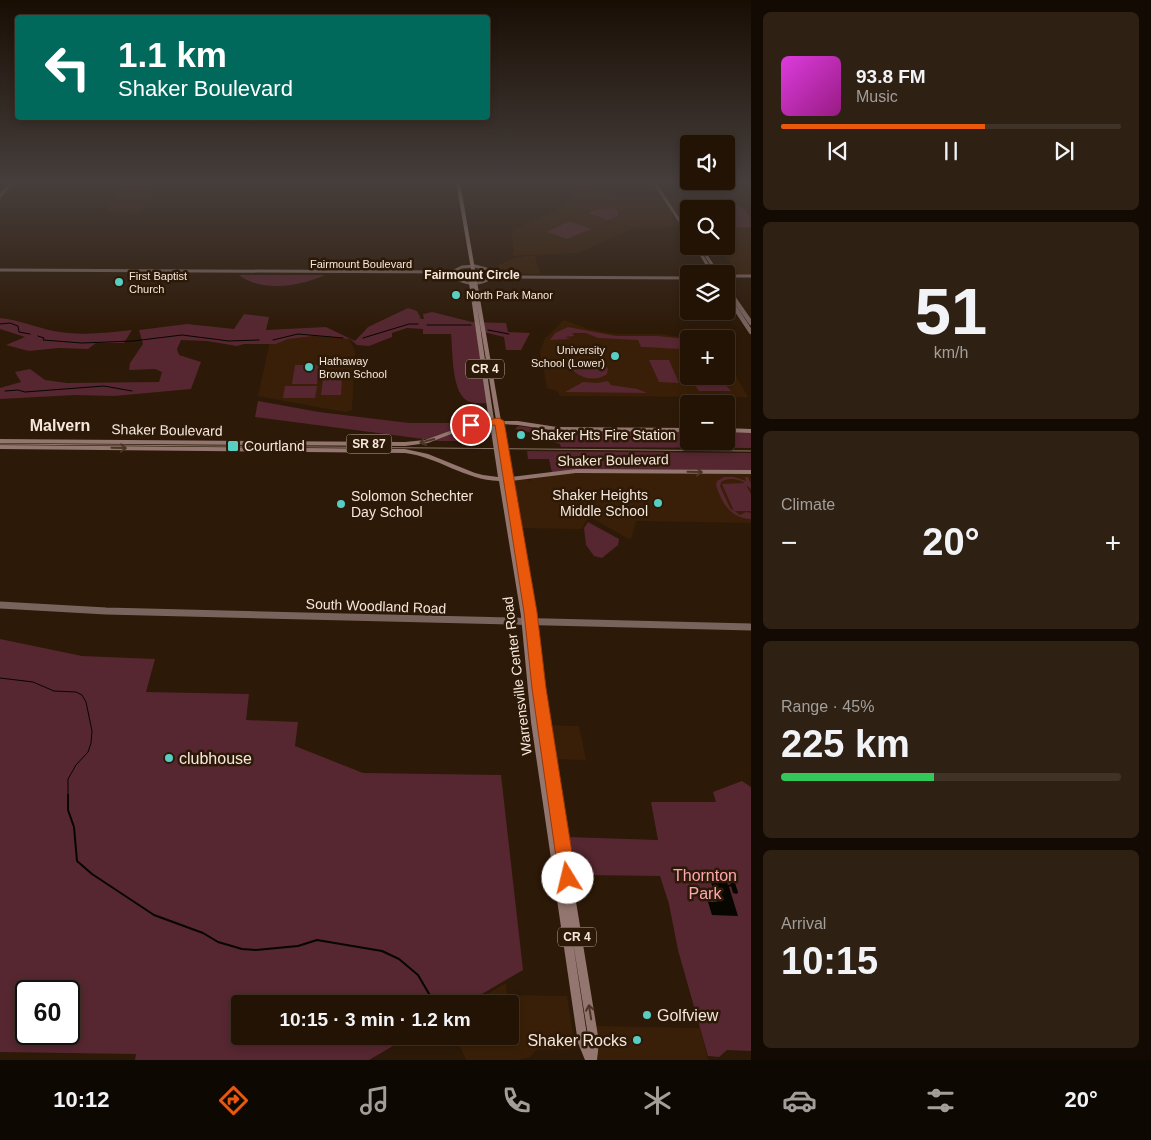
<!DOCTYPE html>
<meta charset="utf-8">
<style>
:root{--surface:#221305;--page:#2e2013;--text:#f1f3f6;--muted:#a29e9a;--line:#3f3227;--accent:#ea580c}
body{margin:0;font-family:Arial,sans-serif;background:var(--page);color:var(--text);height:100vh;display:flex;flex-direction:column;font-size:19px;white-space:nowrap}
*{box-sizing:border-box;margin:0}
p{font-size:16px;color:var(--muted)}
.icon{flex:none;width:28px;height:28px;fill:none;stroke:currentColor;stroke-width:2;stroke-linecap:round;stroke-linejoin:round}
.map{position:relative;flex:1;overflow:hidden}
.sheet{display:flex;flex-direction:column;gap:12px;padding:12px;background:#130a03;width:400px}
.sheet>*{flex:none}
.hud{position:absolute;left:15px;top:15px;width:475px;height:105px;border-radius:5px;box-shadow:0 2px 8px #0003,0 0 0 1px var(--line);background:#00695c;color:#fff;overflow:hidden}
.tools{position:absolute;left:680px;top:135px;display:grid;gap:10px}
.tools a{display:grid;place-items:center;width:55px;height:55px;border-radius:5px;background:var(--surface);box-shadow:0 2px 8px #0003,0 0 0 1px var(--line);font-size:25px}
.speed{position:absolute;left:15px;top:980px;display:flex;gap:10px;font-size:25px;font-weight:700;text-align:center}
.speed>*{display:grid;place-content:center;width:65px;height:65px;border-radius:50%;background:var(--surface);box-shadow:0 2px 8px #0003,0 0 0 1px var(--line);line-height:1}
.speed .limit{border:2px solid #111;border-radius:8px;background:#fff;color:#111}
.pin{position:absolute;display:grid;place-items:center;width:42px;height:42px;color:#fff;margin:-21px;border:2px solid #fff;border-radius:50%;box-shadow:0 1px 5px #0007}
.me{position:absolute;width:55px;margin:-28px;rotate:351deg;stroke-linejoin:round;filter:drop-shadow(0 0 4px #0008)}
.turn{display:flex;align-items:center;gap:18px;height:105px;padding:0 20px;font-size:22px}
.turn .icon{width:65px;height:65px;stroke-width:2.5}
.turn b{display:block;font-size:35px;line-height:42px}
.big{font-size:38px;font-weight:800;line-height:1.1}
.sheet .tile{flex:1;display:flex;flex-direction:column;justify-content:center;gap:8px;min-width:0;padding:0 18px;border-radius:8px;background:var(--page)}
.sheet .dial{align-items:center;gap:0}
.dial b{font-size:65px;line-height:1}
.song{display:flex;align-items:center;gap:15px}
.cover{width:60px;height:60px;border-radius:8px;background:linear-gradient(135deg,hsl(300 70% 55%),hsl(310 70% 35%))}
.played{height:5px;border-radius:2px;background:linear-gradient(90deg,var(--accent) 60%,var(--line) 60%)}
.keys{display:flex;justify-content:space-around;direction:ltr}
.heat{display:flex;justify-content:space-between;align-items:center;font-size:28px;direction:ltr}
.charge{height:8px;border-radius:4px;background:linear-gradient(90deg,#34c759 45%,var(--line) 0)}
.trip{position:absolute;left:231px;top:995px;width:288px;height:50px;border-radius:5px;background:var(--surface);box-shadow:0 2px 8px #0003,0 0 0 1px var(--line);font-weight:800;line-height:50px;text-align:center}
.dock{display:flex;height:80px;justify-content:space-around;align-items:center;background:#0e0802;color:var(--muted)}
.dock .icon{width:35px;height:35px}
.dock .active{color:var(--accent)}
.dock b{font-size:22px;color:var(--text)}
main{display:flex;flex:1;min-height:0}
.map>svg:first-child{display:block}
.built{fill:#391f07}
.green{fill:#562730;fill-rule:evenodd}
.water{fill:#070600}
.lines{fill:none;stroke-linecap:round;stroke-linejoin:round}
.stream-far1{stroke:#070600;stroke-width:1}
.stream{stroke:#070600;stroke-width:2}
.secondary-far2{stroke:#79635d;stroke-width:3}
.secondary-far1{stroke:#79635d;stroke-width:4.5}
.secondary{stroke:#79635d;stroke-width:7}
.primary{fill:#92766f;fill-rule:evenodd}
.tram{stroke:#897768;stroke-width:1}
.oneway{stroke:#4b3526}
.route{fill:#ea580c;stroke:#983908}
.poi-dot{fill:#56cec4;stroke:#2d1907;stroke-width:2}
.labels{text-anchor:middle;stroke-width:5;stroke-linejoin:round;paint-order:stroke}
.far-street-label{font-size:11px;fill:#f6e7dc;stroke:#2d1907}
.far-poi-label{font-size:11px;fill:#f6e7dc;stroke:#2d1907;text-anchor:start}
.far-neighbourhood-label{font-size:12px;font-weight:bold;fill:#f6e7dc;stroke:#2d1907}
.shield{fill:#2d1907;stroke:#baa99c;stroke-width:1}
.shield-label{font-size:12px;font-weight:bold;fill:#f6e7dc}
.street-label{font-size:14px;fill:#f6e7dc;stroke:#2d1907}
.poi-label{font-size:14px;fill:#f6e7dc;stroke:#2d1907;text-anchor:start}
.quarter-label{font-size:16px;font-weight:bold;fill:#f6e7dc;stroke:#2d1907}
.near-poi-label{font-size:16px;fill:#f6e7dc;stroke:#2d1907;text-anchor:start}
.near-park-label{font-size:16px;fill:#fea6b4;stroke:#2d1907}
</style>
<main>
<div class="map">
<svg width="751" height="1060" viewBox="0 0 751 1060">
<rect width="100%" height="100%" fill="#2d1907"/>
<g class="built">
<polygon points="126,182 159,182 140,214 106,212"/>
<polygon points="569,183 576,183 624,197 725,200 748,207 751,211 751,275 738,275 719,246 726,246 726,209 689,209 689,227 638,228 625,232 578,253 512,256 514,250 511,236 514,230 568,204 574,195"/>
<polygon points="526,256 535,256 540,274 499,273 491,269 511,259"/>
<polygon points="564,320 588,329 616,334 660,334 694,339 689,339 689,376 726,376 726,359 748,397 560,396 557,391 547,388 540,352 545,338"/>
<polygon points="272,332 342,335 350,340 355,352 352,410 346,412 339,411 258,396"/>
<polygon points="562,472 751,473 751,523 636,521 631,539 625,537 533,484 530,481 533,478"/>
<polygon points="509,478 525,478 588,518 582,529 517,528"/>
<polygon points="545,725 579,726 586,760 550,759"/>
<polygon points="506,983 507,995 567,996 574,1040 569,1049 536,1050 530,1057 518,1060 466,1060 455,1036 510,1036 510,1004 470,1004"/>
<polygon points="592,1026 700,1028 708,1060 594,1060"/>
</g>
<g class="green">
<path d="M693 202C717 198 751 198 751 227L726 228V209H699Z"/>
<polygon points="612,208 618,210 618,216 608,220 588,213 597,209"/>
<polygon points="569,221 591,229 567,239 547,232"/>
<path d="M239 275H325C301 286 262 293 239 275Z"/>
<path d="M408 308 417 311 421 319H424L423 314 432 312 472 322 506 323 508 332 530 333 521 350H506L504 337 479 331 490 403C484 403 476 404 470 402 451 396 453 352 451 334H423V329L407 328 392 333V337L369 346 357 345 350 339 313 336 288 339 276 344H244L237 346 207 341 181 340 177 349 179 355 201 362 191 389 114 396 75 395 0 399V388L21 382 15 372 30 369 45 380 67 383 159 382 162 372 155 369 129 370 130 363 143 344 139 330 187 324 234 329 244 314 269 317 266 330 326 327 355 341 368 327Z"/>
<path d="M0 318C19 320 35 327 54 331 79 336 107 333 132 330L124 343H96L88 349 59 348 29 351 6 345 25 337 0 329Z"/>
<path d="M568 327 616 336H657L686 339 689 340V348C673 350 658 347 641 347L638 340 598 338 586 333H572L574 336 565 337 570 339 550 340 555 333Z"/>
<path d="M589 360 601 363 608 368 607 374C597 382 580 379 572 369L574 363Z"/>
<polygon points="649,360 669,360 679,383 659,382"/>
<polygon points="295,365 319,365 317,384 292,384"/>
<polygon points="685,370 689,370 689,376 726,376 728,371 733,381 722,381 731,391 699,391 692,381 689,381"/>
<polygon points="323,379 342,379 341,395 321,395"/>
<polygon points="608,381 611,385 637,389 647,393 565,392 583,382 597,383"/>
<polygon points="285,386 317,386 315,398 283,398"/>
<polygon points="258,401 319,412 409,423 469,423 469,441 439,441 255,417"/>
<polygon points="518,426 556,431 689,432 689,441 726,441 726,432 751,432 751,448 561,447 560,444 545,440 538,434 515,429"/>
<polygon points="527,451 751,453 751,472 552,473 549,459 528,459"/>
<path d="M724 477H734L746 481 745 477H748L751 483V489L746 485 751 494V511H734L722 484 745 483C738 479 729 477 721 482L720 486 730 508 740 515 746 512 751 513V519C730 518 722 503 716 485L717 481Z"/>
<polygon points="588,522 619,539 618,545 602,558 594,556 586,545 584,528"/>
<path d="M0 639 82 656 155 659 146 692 249 694 246 720 298 722 295 746 363 773 501 775 523 970 465 1004H240V1036H410L369 1060H135L136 1054 0 1052ZM26 991H69V1034H26Z"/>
<polygon points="742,781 751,787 751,1051 727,1050 719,1057 708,1056 678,950 669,904 660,876 582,875 565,865 562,843 569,843 568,837 658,840 651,802 716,802 713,792"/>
</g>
<polygon class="water" points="710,879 726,879 728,885 731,884 730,882 735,883 738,892 737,894 733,893 731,886 729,887 738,916 712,915 708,902 717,902"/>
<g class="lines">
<g class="stream-far1">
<polyline points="0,324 10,323 18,326 19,332 30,334"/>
<polyline points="427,325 471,325"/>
<polyline points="488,330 509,334"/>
<polyline points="38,336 44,338 43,340 82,343 133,341 182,335 229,341 259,340"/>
<polyline points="363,338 409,324 418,324"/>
<polyline points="273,340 298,334 343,338"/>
<polyline points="5,391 18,390 25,392 104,386 132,391"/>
<polyline points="0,678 33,682 54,691 76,692 82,695 86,702 92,731 91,743 88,752 76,765 68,779 68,796"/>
</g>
<polyline class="stream" points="68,795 68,810 74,827 77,861 92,874 154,915 203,933 218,942 242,949 256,950 298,946 317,940 382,951 399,959 418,975 435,1004"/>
<g class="secondary-far2">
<polyline points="654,182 689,235"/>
<polyline points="0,196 13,182"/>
<polyline points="696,246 713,274"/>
<polyline points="700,246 718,274"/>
<path d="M475 266 486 269 492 274 491 278C478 286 463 285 452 275V272L462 267Z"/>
<polyline points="0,270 452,272"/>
<polyline points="726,276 751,276"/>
<polyline points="492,277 689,278"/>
<polyline points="726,286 727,288"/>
</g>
<g class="secondary-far1">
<polyline points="726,287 751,323"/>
<polyline points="726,294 751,332"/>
</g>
<polyline class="secondary" points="0,605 106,611 751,627"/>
<g class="primary">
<path d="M456 182H460L501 421H518L557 427 689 428V432L557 431 518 425 501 424 511 477 576 469 751 470V474L576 473 511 481 534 615 570 865 599 1042 597 1060H585L578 1043 531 722 521 616 499 481C465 480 438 457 405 453L0 449V445L405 449 428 454 475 473 483 475 498 477 490 424 472 426 428 443 405 446 0 443V439L405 442 425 440 469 424 489 421 468 276 470 275H472ZM477 306 496 420H494ZM495 424H496L505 477H504ZM504 481H505L528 615 558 846 539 722 527 616ZM572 936 589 1042V1043L588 1042Z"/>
<polygon points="726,428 751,429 751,433 726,432"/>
</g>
<polyline class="tram" points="0,444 751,451"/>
</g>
<defs><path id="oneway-shaft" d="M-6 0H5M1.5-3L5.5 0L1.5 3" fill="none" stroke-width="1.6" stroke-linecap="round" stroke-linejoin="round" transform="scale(1.25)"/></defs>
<g class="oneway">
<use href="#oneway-shaft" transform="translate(427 441) rotate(165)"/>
<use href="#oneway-shaft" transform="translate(119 448) rotate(1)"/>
<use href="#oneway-shaft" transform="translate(695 472) rotate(1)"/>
<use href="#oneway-shaft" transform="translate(590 1012) rotate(-99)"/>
</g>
<linearGradient id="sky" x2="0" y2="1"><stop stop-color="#190e04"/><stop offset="0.55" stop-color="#463e3c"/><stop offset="1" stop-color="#463e3c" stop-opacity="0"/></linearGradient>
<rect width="751" height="331" fill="url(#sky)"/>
<polygon class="route" points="499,418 504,421 537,612 546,688 576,878 574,884 568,886 562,884 559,878 532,688 524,612 495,425 471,428 466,425 471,422"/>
<g class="poi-dot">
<circle cx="119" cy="282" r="5"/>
<circle cx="456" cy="295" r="5"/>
<circle cx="615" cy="356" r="5"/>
<circle cx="309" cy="367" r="5"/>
<circle cx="521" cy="435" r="5"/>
<rect x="227" y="440" width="12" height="12" rx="2.5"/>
<circle cx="658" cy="503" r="5"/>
<circle cx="341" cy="504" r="5"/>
<circle cx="169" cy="758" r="5"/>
<circle cx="647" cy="1015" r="5"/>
<circle cx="637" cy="1040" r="5"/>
</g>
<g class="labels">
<g class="far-street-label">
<text x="361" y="268">Fairmount Boulevard</text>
</g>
<g class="far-poi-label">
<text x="129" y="280">First Baptist<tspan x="129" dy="13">Church</tspan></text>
<text x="466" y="299">North Park Manor</text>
<text x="605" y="354" text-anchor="end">University<tspan x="605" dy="13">School (Lower)</tspan></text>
<text x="319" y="365">Hathaway<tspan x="319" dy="13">Brown School</tspan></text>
</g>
<g class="far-neighbourhood-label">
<text x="472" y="279">Fairmount Circle</text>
</g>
<g class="shield">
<rect x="466" y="359.5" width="38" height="19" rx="4"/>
<rect x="346.5" y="434.5" width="45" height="19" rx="4"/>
<rect x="558" y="927.5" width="38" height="19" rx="4"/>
</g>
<g class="shield-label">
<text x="485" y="373">CR 4</text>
<text x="369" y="448">SR 87</text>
<text x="577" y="941">CR 4</text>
</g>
<g class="street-label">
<text transform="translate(167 430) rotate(1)" y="5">Shaker Boulevard</text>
<text transform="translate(613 460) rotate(-1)" y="5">Shaker Boulevard</text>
<text transform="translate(376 606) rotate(2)" y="5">South Woodland Road</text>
<text transform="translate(517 676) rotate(-97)" y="5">Warrensville Center Road</text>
</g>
<g class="poi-label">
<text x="531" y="440">Shaker Hts Fire Station</text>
<text x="244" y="451">Courtland</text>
<text x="648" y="500" text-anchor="end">Shaker Heights<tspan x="648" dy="16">Middle School</tspan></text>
<text x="351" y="501">Solomon Schechter<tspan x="351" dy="16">Day School</tspan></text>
</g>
<g class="quarter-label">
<text x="60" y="431">Malvern</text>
</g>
<g class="near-poi-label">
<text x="179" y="764">clubhouse</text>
<text x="657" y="1021">Golfview</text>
<text x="627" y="1046" text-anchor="end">Shaker Rocks</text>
</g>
<g class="near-park-label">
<text x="705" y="881">Thornton<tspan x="705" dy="18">Park</tspan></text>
</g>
</g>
</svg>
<div class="tools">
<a><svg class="icon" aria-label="sound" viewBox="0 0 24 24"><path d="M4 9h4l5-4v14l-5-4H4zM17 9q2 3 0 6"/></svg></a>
<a><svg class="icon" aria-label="search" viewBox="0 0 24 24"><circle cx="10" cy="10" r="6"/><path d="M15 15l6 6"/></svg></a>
<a><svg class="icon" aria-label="layers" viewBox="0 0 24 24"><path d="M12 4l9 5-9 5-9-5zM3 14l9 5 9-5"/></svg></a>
<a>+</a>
<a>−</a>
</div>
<div class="speed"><div class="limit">60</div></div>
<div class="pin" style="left:471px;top:425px;background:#d93025"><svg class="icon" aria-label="arrive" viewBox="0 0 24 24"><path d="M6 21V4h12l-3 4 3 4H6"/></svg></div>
<svg class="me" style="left:568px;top:878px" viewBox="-20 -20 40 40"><circle r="19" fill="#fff"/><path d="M0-13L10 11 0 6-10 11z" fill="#ea580c"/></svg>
<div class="trip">10:15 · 3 min · 1.2 km</div>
<div class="hud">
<div class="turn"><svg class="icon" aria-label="left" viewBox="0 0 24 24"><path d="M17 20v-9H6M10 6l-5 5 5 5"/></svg><div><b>1.1 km</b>Shaker Boulevard</div></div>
</div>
</div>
<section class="sheet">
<div class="tile">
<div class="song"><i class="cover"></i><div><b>93.8 FM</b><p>Music</p></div></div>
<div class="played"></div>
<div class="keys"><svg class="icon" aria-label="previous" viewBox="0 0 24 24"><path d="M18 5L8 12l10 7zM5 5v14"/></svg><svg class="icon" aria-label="pause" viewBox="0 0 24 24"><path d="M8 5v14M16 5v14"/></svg><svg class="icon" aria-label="next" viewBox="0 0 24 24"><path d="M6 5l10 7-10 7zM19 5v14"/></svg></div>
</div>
<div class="tile dial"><b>51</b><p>km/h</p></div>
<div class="tile"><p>Climate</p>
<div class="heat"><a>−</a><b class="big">20°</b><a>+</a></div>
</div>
<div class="tile"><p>Range · 45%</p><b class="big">225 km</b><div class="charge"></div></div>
<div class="tile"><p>Arrival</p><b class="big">10:15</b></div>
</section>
</main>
<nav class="dock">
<b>10:12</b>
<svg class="icon active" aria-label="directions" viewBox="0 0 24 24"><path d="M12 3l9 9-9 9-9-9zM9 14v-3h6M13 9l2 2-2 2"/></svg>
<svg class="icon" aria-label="music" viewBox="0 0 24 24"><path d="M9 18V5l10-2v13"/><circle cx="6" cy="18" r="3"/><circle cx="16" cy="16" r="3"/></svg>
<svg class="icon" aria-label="phone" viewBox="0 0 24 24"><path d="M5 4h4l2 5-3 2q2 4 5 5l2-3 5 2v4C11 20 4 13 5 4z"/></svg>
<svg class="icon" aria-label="climate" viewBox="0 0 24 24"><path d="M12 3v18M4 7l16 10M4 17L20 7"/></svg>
<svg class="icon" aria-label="car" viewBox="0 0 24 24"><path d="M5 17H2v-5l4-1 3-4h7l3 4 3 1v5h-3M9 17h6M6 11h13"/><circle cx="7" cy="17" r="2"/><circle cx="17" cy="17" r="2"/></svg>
<svg class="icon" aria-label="filters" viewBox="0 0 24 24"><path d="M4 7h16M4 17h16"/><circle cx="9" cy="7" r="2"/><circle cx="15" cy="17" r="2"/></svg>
<b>20°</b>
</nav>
